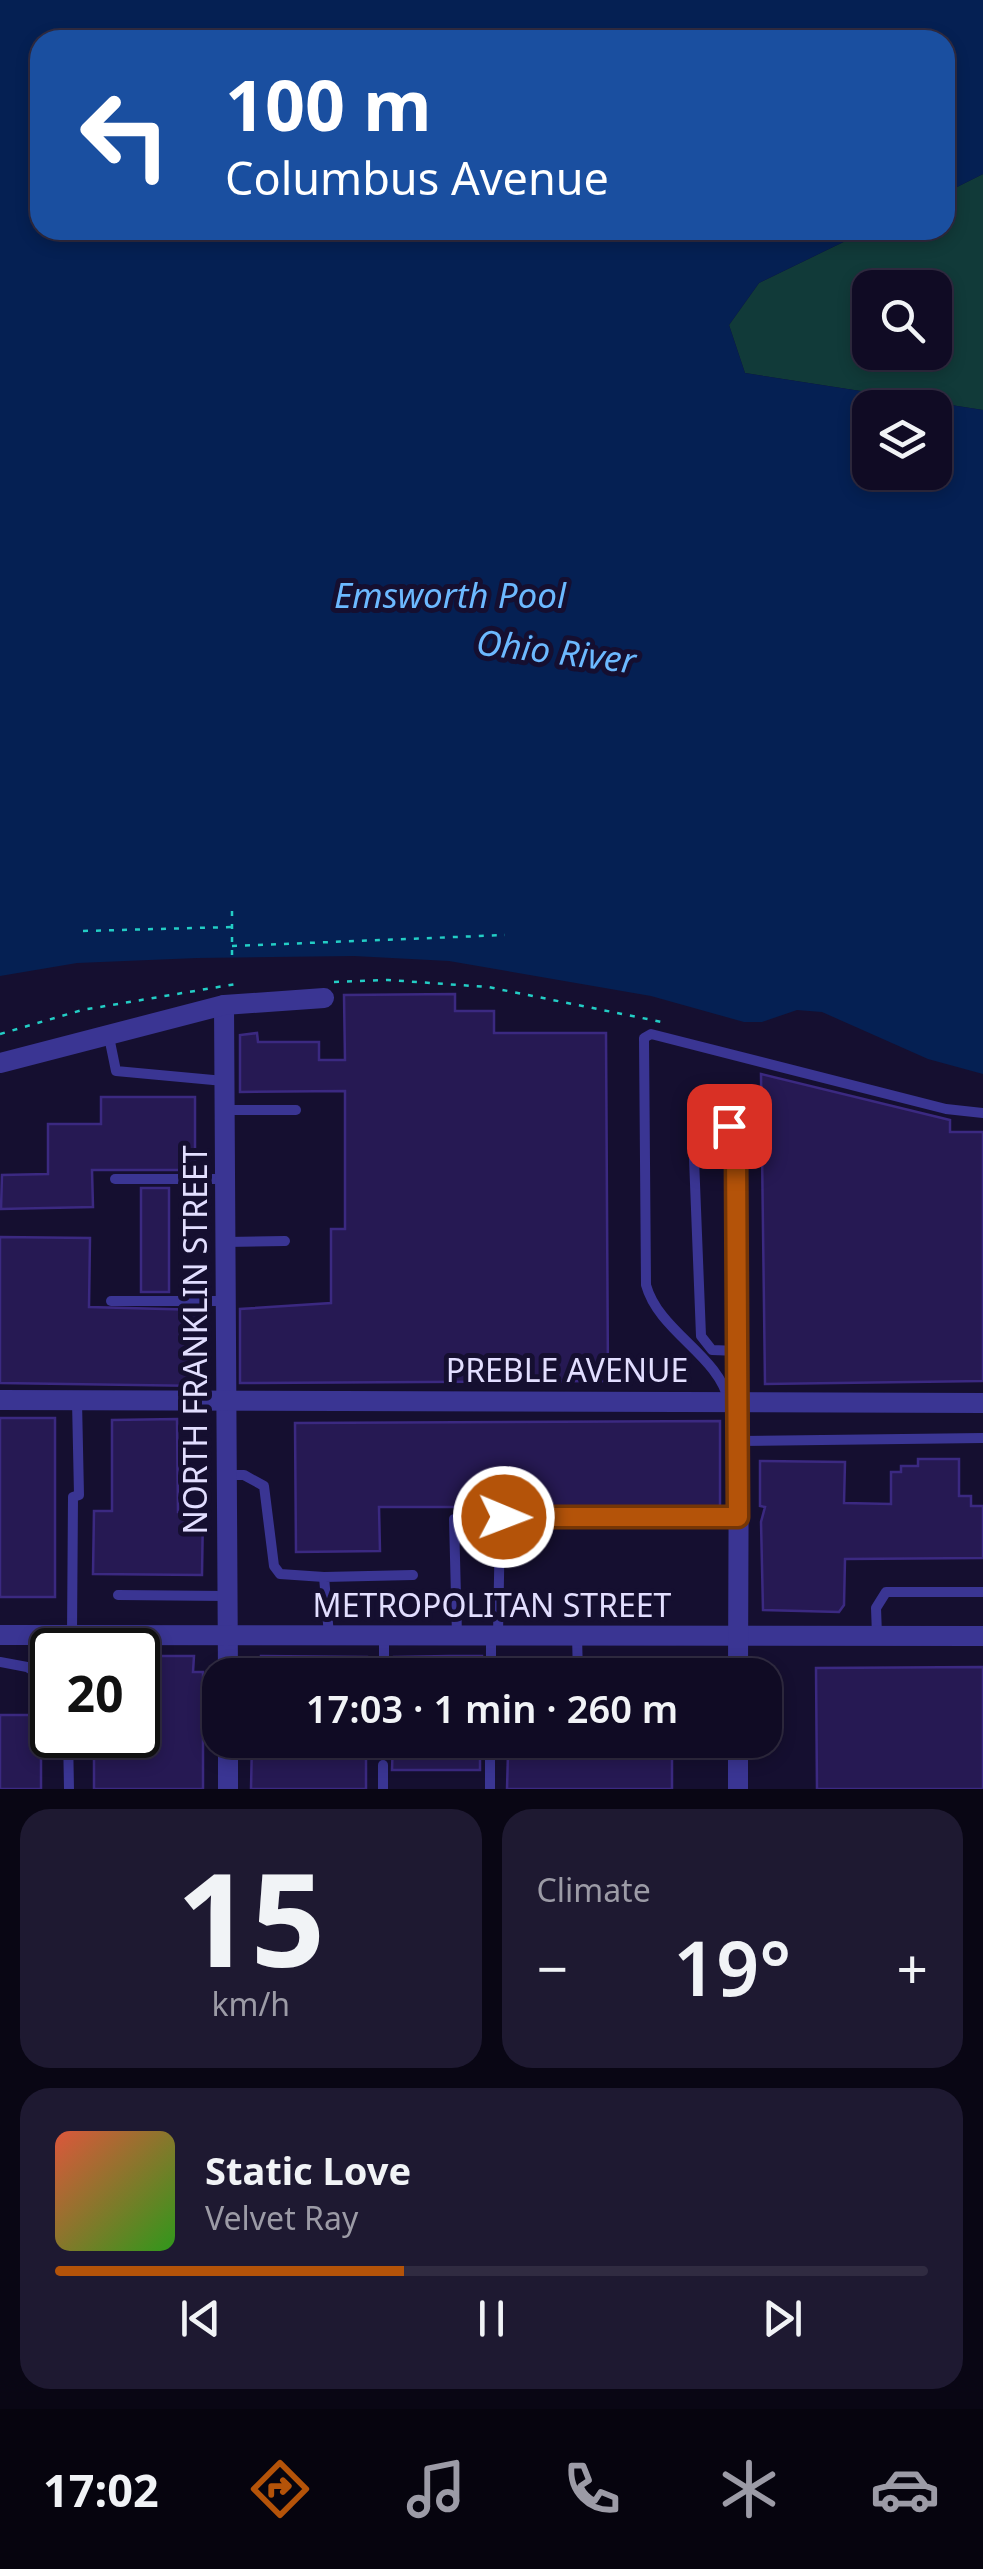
<!DOCTYPE html>
<meta charset="utf-8">
<style>
:root{--surface:#100b24;--page:#1e1931;--text:#f1f3f6;--muted:#9c9ba6;--line:#302b41;--accent:#b45309}
body{margin:0;font-family:"Noto Sans",sans-serif;background:var(--page);color:var(--text);height:100vh;display:flex;flex-direction:column;font-size:38px;white-space:nowrap}
*{box-sizing:border-box;margin:0}
p{font-size:32px;color:var(--muted)}
.icon{flex:none;width:55px;height:55px;fill:none;stroke:currentColor;stroke-width:2;stroke-linecap:round;stroke-linejoin:round}
.map{position:relative;height:1789px;overflow:hidden}
.sheet{display:flex;flex-direction:column;gap:20px;padding:20px;background:#090614;flex:1}
.sheet>*{flex:none}
.top-card{position:absolute;left:30px;top:30px;width:925px;height:210px;border-radius:30px;box-shadow:0 5px 15px #0003,0 0 0 2px var(--line);background:#1a4fa0;color:#fff;overflow:hidden}
.buttons{position:absolute;left:852px;top:270px;display:grid;gap:20px}
.buttons a{display:grid;place-items:center;width:100px;height:100px;border-radius:20px;background:var(--surface);box-shadow:0 5px 15px #0003,0 0 0 2px var(--line);font-size:50px}
.speed{position:absolute;left:30px;top:1628px;display:flex;gap:20px;font-size:50px;font-weight:700;text-align:center}
.speed>*{display:grid;place-content:center;width:130px;height:130px;border-radius:50%;background:var(--surface);box-shadow:0 5px 15px #0003,0 0 0 2px var(--line);line-height:1}
.speed .limit{border:5px solid #111;border-radius:15px;background:#fff;color:#111}
.pin{position:absolute;display:grid;place-items:center;width:85px;height:85px;color:#fff;margin:-42px;border-radius:20px;box-shadow:0 5px 15px #0006}
.me{position:absolute;width:110px;margin:-55px;rotate:91deg;stroke-linejoin:round;filter:drop-shadow(0 0 8px #0008)}
.turn{display:flex;align-items:center;gap:35px;height:210px;padding:0 30px;font-size:45px}
.turn .icon{width:130px;height:130px;stroke-width:2.5}
.turn b{display:block;font-size:70px;line-height:85px}
.big{font-size:75px;font-weight:600;line-height:1.1}
.sheet .tile{flex:1;display:flex;flex-direction:column;justify-content:center;gap:15px;min-width:0;padding:0 35px;border-radius:30px;background:var(--page)}
.sheet .dial{align-items:center;gap:0}
.dial b{font-size:130px;line-height:1}
.song{display:flex;align-items:center;gap:30px}
.cover{width:120px;height:120px;border-radius:15px;background:linear-gradient(135deg,hsl(10 70% 55%),hsl(110 70% 35%))}
.played{height:10px;border-radius:5px;background:linear-gradient(90deg,var(--accent) 40%,var(--line) 40%)}
.keys{display:flex;justify-content:space-around;direction:ltr}
.heat{display:flex;justify-content:space-between;align-items:center;font-size:55px;direction:ltr}
.sheet .tiles{flex:1;display:grid;gap:20px;grid-template-columns:1fr 1fr}
.tile:last-child{grid-column:span 2}
.trip{position:absolute;left:202px;top:1658px;width:580px;height:100px;border-radius:30px;background:var(--surface);box-shadow:0 5px 15px #0003,0 0 0 2px var(--line);font-weight:600;line-height:100px;text-align:center}
.tabs{display:flex;height:160px;justify-content:space-around;align-items:center;background:#06040e;color:var(--muted)}
.tabs .icon{width:70px;height:70px}
.tabs .on{color:var(--accent)}
.tabs b{font-size:45px;color:var(--text)}
.map>svg:first-child{display:block}
.green{fill:#113a39;fill-rule:evenodd}
.water{fill:#052053;fill-rule:evenodd}
.building{fill:#261953;stroke:#3b2981;stroke-width:2.5}
.lines{fill:none;stroke-linecap:round;stroke-linejoin:round}
.path{stroke:#23cdc5;stroke-width:2.5;stroke-dasharray:5 8;stroke-linecap:butt}
.service{stroke:#3a3593;stroke-width:10}
.minor{stroke:#3a3593;stroke-width:20}
.route-casing{stroke:#753606;stroke-width:25}
.route{stroke:#b45309;stroke-width:18}
.labels{text-anchor:middle;stroke-width:10;stroke-linejoin:round;paint-order:stroke}
.street-label{font-size:32px;fill:#e2deff;stroke:#150f30}
.water-label{font-size:35px;font-style:italic;fill:#6cb9ff;stroke:#150f30}
</style>
<div class="map">
<svg width="983" height="1789" viewBox="0 0 983 1789">
<rect width="100%" height="100%" fill="#150f30"/>
<path class="green" d="M983 174V410L745 373 729 325 759 283 868 230H945V193ZM870 288H935V352H870Z"/>
<path class="water" d="M0 0H983V174L945 193V40H40V230H868L759 283 729 325 745 373 983 410V1074L928 1059 822 1012 797 1010 762 1022H744L651 996 449 961 354 956 197 958 77 963 0 976ZM870 408H935V472H870Z"/>
<g class="building">
<polygon points="455,994 455,1011 494,1011 494,1033 606,1033 608,1381 240,1383 240,1309 331,1303 331,1229 345,1229 345,1091 240,1092 240,1035 257,1033 258,1042 319,1042 319,1060 345,1060 344,995"/>
<polygon points="761,1074 950,1120 950,1132 983,1132 983,1381 765,1384"/>
<polygon points="101,1097 195,1097 195,1170 92,1170 93,1207 1,1209 2,1175 48,1174 48,1124 101,1124"/>
<rect x="141" y="1188" width="28" height="104"/>
<polygon points="0,1237 90,1238 89,1307 203,1310 202,1386 0,1383"/>
<rect x="0" y="1418" width="55" height="179"/>
<polygon points="177,1419 178,1512 203,1512 202,1575 93,1574 94,1511 112,1511 112,1420"/>
<polygon points="720,1421 720,1507 379,1507 380,1551 296,1552 295,1423"/>
<polygon points="918,1459 959,1459 959,1496 971,1496 971,1506 983,1506 983,1558 845,1559 844,1605 839,1612 763,1610 761,1522 765,1507 760,1506 760,1461 845,1462 844,1503 891,1504 891,1472 901,1472 901,1466 918,1466"/>
<polygon points="138,1656 194,1656 193,1672 203,1672 203,1789 94,1789 94,1735 138,1735"/>
<polygon points="261,1656 367,1657 367,1675 261,1675"/>
<polygon points="449,1656 482,1656 481,1675 394,1675 394,1657"/>
<polygon points="983,1667 983,1789 817,1789 816,1668"/>
<rect x="0" y="1715" width="41" height="74"/>
<polygon points="252,1740 366,1740 366,1789 251,1789"/>
<polygon points="393,1740 480,1740 480,1770 392,1770"/>
<polygon points="619,1740 686,1740 672,1754 672,1789 507,1789 508,1753 619,1753"/>
</g>
<g class="lines">
<g class="path">
<polyline points="232,911 232,957"/>
<polyline points="83,931 232,927"/>
<polyline points="232,946 505,935"/>
<polyline points="334,982 388,980 488,987 662,1022"/>
<polyline points="0,1034 82,1010 236,984"/>
</g>
<g class="service">
<polyline points="108,1032 116,1071 224,1081"/>
<polyline points="225,1110 296,1110"/>
<polyline points="115,1179 225,1179"/>
<polyline points="226,1242 285,1241"/>
<polyline points="111,1301 225,1301"/>
<polyline points="738,1351 712,1350 701,1336 693,1133 699,1110 708,1108 729,1126 736,1151 739,1402"/>
<path d="M729 1402C719 1355 659 1332 646 1285L644 1038 651 1034 946 1109 983 1113"/>
<polyline points="739,1441 983,1438"/>
<polyline points="227,1475 244,1475 264,1486 274,1566 280,1574 324,1577"/>
<polyline points="454,1519 457,1635"/>
<polyline points="118,1595 227,1596"/>
<polyline points="72,1635 73,1497 79,1495 77,1401"/>
<polyline points="329,1635 324,1577 413,1575"/>
<polyline points="498,1635 500,1521 505,1517 738,1517"/>
<polyline points="877,1635 876,1608 886,1592 983,1592"/>
<polyline points="577,1636 578,1675"/>
<polyline points="0,1662 27,1667 52,1682"/>
<polyline points="384,1675 384,1636"/>
<polyline points="491,1675 491,1636"/>
<polyline points="68,1735 69,1789"/>
<polyline points="384,1747 384,1740"/>
<polyline points="383,1789 383,1765"/>
<polyline points="490,1789 490,1740"/>
</g>
<g class="minor">
<polyline points="224,1005 228,1675"/>
<polyline points="0,1063 224,1005 324,998"/>
<polyline points="0,1400 983,1403"/>
<polyline points="0,1635 983,1636"/>
<polyline points="738,1675 739,1402"/>
<polyline points="228,1740 228,1789"/>
<polyline points="738,1740 738,1789"/>
</g>
</g>
<g class="lines">
<defs>
<polyline id="route" points="504,1517 738,1517 736,1150 729,1126"/>
</defs>
<use href="#route" class="route-casing"/>
<use href="#route" class="route"/>
</g>
<g class="labels">
<g class="street-label">
<text transform="translate(196 1340) rotate(-90)" y="11">NORTH FRANKLIN STREET</text>
<text x="567" y="1382">PREBLE AVENUE</text>
<text x="492" y="1617">METROPOLITAN STREET</text>
</g>
<g class="water-label">
<text x="450" y="608">Emsworth Pool</text>
<text transform="translate(556 652) rotate(7)" y="12">Ohio River</text>
</g>
</g>
</svg>
<div class="buttons">
<a><svg class="icon" aria-label="search" viewBox="0 0 24 24"><circle cx="10" cy="10" r="6"/><path d="M15 15l6 6"/></svg></a>
<a><svg class="icon" aria-label="layers" viewBox="0 0 24 24"><path d="M12 4l9 5-9 5-9-5zM3 14l9 5 9-5"/></svg></a>
</div>
<div class="speed"><div class="limit">20</div></div>
<div class="pin" style="left:729px;top:1126px;background:#d93025"><svg class="icon" aria-label="arrive" viewBox="0 0 24 24"><path d="M6 21V4h12l-3 4 3 4H6"/></svg></div>
<svg class="me" style="left:504px;top:1517px" viewBox="-20 -20 40 40"><circle r="17" fill="#b45309" stroke="#fff" stroke-width="3"/><path d="M0-11L8 9 0 5-8 9z" fill="#fff"/></svg>
<div class="trip">17:03 · 1 min · 260 m</div>
<div class="top-card">
<div class="turn"><svg class="icon" aria-label="left" viewBox="0 0 24 24"><path d="M17 20v-9H6M10 6l-5 5 5 5"/></svg><div><b>100 m</b>Columbus Avenue</div></div>
</div>
</div>
<section class="sheet">
<div class="tiles">
<div class="tile dial"><b>15</b><p>km/h</p></div>
<div class="tile"><p>Climate</p>
<div class="heat"><a>−</a><b class="big">19°</b><a>+</a></div>
</div>
<div class="tile">
<div class="song"><i class="cover"></i><div><b>Static Love</b><p>Velvet Ray</p></div></div>
<div class="played"></div>
<div class="keys"><svg class="icon" aria-label="previous" viewBox="0 0 24 24"><path d="M18 5L8 12l10 7zM5 5v14"/></svg><svg class="icon" aria-label="pause" viewBox="0 0 24 24"><path d="M8 5v14M16 5v14"/></svg><svg class="icon" aria-label="next" viewBox="0 0 24 24"><path d="M6 5l10 7-10 7zM19 5v14"/></svg></div>
</div>
</div>
</section>
<nav class="tabs">
<b>17:02</b>
<svg class="icon on" aria-label="directions" viewBox="0 0 24 24"><path d="M12 3l9 9-9 9-9-9zM9 14v-3h6M13 9l2 2-2 2"/></svg>
<svg class="icon" aria-label="music" viewBox="0 0 24 24"><path d="M9 18V5l10-2v13"/><circle cx="6" cy="18" r="3"/><circle cx="16" cy="16" r="3"/></svg>
<svg class="icon" aria-label="phone" viewBox="0 0 24 24"><path d="M5 4h4l2 5-3 2q2 4 5 5l2-3 5 2v4C11 20 4 13 5 4z"/></svg>
<svg class="icon" aria-label="climate" viewBox="0 0 24 24"><path d="M12 3v18M4 7l16 10M4 17L20 7"/></svg>
<svg class="icon" aria-label="car" viewBox="0 0 24 24"><path d="M5 17H2v-5l4-1 3-4h7l3 4 3 1v5h-3M9 17h6M6 11h13"/><circle cx="7" cy="17" r="2"/><circle cx="17" cy="17" r="2"/></svg>
</nav>
